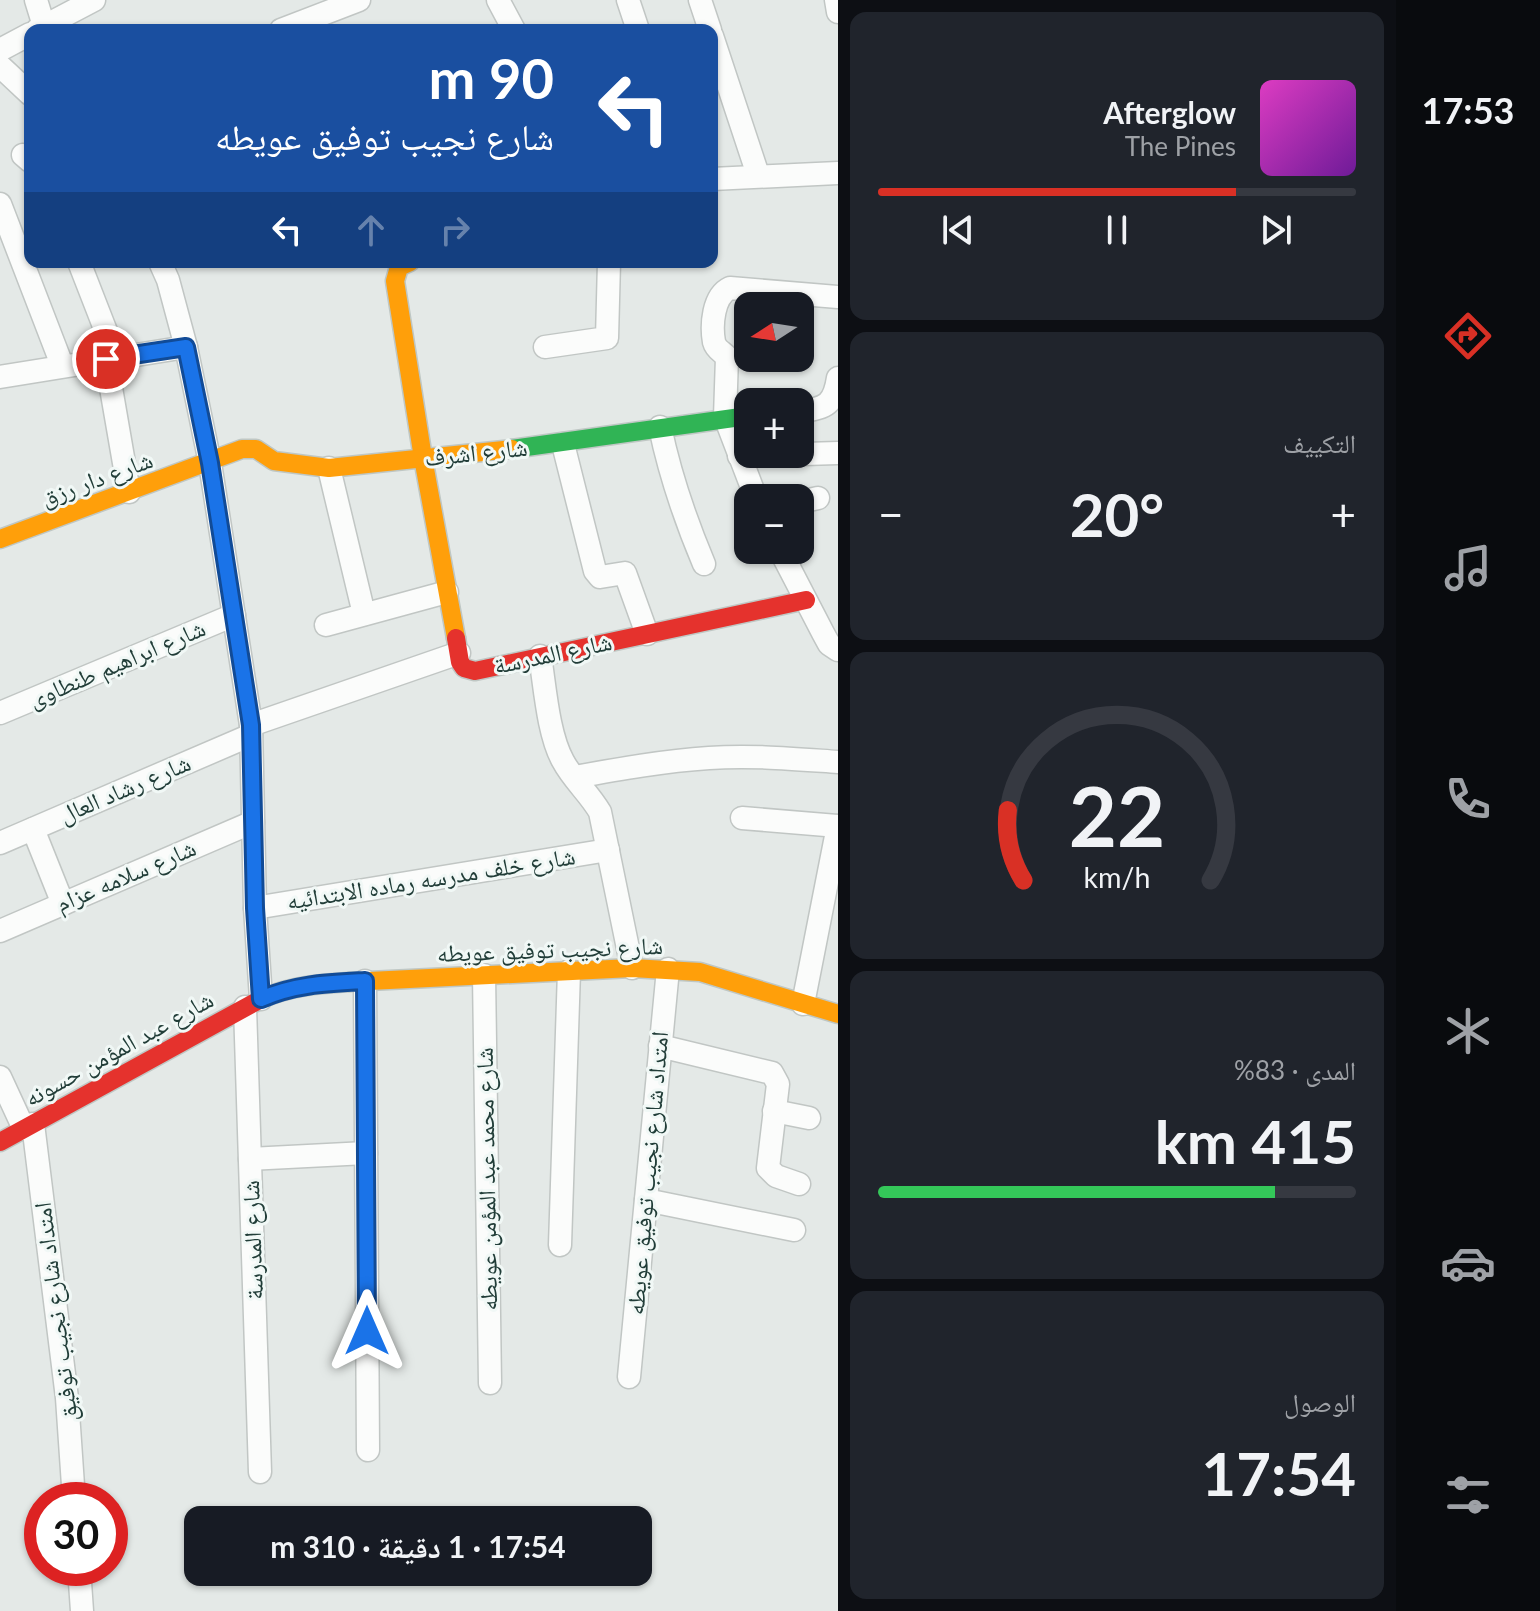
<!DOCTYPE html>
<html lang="ar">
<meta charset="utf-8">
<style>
:root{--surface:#171b24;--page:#20242c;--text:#f1f3f6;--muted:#9ea1a6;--line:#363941;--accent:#d93025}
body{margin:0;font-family:Lato,"Noto Naskh Arabic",sans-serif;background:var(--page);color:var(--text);direction:rtl;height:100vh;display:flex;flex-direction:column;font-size:30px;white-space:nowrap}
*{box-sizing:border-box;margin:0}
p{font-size:26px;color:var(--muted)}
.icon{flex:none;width:44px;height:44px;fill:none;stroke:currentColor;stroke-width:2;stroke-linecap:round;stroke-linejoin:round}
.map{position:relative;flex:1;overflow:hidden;direction:ltr}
.side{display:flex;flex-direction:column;gap:12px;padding:12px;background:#0d0f14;width:558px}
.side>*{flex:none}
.guide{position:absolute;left:24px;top:24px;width:694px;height:244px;border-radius:16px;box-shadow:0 2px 6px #0004;direction:rtl;background:#1a4fa0;color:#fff;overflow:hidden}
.needle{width:52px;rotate:258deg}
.controls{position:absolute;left:734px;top:292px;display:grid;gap:16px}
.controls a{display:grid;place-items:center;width:80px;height:80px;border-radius:16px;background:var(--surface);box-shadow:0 2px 6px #0004;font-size:40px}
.speed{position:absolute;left:24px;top:1482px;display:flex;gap:16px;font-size:40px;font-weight:700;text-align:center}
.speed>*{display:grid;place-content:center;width:104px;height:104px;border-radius:50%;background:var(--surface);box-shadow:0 2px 6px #0004;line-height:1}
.speed .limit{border:12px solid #d22;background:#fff;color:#111}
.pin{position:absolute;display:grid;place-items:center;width:68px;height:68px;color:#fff;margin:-34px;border:4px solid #fff;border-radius:50%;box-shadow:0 2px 8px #0007}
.me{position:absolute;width:88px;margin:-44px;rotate:0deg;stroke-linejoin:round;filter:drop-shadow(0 0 6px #0008)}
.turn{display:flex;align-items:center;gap:28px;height:168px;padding:0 32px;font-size:36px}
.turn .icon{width:104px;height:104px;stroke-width:2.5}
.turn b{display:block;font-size:56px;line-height:68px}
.lanes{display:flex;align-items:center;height:76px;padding:0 32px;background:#0003;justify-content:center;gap:40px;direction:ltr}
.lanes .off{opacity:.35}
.big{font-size:60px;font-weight:700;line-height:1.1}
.side .tile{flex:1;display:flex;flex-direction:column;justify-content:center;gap:12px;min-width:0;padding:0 28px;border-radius:16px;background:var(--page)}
.side .dial{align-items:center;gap:0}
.dial svg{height:208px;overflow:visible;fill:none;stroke:var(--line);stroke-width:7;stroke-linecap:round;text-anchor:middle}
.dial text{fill:var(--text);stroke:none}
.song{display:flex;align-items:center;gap:24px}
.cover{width:96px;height:96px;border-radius:12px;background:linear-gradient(135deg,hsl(310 70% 55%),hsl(280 70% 35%))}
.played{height:8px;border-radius:4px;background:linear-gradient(90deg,var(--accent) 75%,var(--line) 75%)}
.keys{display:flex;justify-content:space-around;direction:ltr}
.heat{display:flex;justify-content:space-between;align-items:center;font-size:44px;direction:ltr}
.charge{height:12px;border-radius:6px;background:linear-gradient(90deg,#34c759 83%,var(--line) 0)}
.trip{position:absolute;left:184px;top:1506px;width:468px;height:80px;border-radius:16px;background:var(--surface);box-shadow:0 2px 6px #0004;font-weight:700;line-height:80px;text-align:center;direction:rtl}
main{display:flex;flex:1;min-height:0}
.menu{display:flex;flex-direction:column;width:144px;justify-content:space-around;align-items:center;background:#090b0e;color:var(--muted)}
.menu .icon{width:56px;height:56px}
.menu .selected{color:var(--accent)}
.menu b{font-size:36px;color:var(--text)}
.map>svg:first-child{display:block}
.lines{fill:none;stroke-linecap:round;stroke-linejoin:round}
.street-casing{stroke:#c1c6c4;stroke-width:25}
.fast-casing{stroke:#bfc7c4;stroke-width:21}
.slow-casing{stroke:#bfc7c4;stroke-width:21}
.jam-casing{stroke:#bfc7c4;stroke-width:21}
.street{stroke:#fbfcfb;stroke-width:22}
.fast{stroke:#30b455;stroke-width:18}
.slow{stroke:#ff9f0a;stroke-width:18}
.jam{stroke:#e5322d;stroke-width:18}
.route-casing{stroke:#114b97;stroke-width:20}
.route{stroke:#1a73e8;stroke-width:14}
.labels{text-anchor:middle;stroke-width:6;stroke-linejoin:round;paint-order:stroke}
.street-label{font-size:24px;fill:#213d38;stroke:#f1f8f6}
</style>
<main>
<nav class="menu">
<b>17:53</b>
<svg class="icon selected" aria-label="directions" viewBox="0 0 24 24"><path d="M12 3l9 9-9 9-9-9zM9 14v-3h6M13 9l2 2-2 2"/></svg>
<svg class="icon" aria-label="music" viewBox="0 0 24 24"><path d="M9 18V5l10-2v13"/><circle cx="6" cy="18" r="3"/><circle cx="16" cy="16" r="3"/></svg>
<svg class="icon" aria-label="phone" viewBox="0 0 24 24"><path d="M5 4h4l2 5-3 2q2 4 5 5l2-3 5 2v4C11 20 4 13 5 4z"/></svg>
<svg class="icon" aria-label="climate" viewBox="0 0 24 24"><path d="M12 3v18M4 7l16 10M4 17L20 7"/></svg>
<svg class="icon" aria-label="car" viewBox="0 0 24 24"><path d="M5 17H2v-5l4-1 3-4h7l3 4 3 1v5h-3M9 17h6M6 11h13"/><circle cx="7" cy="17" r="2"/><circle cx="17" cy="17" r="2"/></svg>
<svg class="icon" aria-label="filters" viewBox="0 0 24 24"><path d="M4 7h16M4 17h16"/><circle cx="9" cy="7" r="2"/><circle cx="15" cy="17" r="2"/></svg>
</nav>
<section class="side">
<div class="tile">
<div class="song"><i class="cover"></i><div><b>Afterglow</b><p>The Pines</p></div></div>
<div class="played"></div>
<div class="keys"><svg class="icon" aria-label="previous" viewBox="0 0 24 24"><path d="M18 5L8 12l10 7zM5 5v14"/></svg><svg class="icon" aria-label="pause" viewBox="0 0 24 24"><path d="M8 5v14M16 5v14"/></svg><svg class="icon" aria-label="next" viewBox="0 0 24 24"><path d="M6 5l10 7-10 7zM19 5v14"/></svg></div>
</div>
<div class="tile"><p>التكييف</p>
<div class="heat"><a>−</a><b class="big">20°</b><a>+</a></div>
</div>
<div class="tile dial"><svg viewBox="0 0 100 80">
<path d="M14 69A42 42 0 1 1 86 69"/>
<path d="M14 69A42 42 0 0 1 8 42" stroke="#d93025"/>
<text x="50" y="56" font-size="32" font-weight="700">22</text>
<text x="50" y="72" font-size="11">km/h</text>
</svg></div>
<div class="tile"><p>المدى · 83%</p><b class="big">415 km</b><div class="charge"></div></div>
<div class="tile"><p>الوصول</p><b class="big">17:54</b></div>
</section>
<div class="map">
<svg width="838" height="1611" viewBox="0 0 838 1611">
<rect width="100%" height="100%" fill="#e4e9e7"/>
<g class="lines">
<defs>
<g id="street">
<polyline points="36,0 44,26"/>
<polyline points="498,0 514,30"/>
<polyline points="628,0 638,30"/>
<polyline points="700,0 710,30"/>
<polyline points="836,0 838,12"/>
<polyline points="37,30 94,0"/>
<polyline points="281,30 359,0"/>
<polyline points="712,36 758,175"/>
<polyline points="0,50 30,34"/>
<polyline points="0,66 30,94"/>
<polyline points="23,155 30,161"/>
<polyline points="712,179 838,173"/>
<polyline points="0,204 62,365"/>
<polyline points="79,262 116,357"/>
<polyline points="160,262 168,280 186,347 210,463 251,725 255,908 261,999"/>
<polyline points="545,347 607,338 609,262"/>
<polyline points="106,359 129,492"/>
<polyline points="0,377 186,347"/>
<path d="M800 411C826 409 834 404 838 378"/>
<path d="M660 427C670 475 685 519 704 564"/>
<polyline points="563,444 595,571 600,577 625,573 647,634"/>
<polyline points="739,456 838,453"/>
<polyline points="329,468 364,614"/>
<path d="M756 498 725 417 727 357C723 352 716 350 714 342 711 325 713 296 730 288L838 297"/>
<polyline points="800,502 818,498"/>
<polyline points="780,550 823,633 829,644 838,650"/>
<polyline points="326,625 447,592"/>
<path d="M540 656C545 687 548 734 563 761 573 780 589 793 600 812L632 968"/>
<polyline points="0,713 234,615"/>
<polyline points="251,725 459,653"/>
<path d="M575 777C619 769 664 761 709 758 752 755 795 759 838 762"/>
<polyline points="742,818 838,826"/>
<polyline points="33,829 63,904"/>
<polyline points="0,843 251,735"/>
<polyline points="255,908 608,850"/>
<polyline points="0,931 253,822"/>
<polyline points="484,975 490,1383"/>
<polyline points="365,981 368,1450"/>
<polyline points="803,1004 838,826"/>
<polyline points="245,1007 260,1472"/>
<polyline points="660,1046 772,1073 778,1084 768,1168 776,1176 799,1184"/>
<polyline points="0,1077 24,1129"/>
<polyline points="774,1111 809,1118"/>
<polyline points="33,1124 67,1398 74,1500"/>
<polyline points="250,1159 366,1153"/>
<polyline points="646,1200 794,1230"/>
<polyline points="560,1245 569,971"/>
<polyline points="629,1377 668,969"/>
<polyline points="79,1568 82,1611"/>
</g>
<polyline id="fast" points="512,449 748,416"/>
<g id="slow">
<polyline points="410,262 399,267 395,281 423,458 456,638"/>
<polyline points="0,539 242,449 256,449 274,461 329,468 512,449"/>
<polyline points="349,982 632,968 700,972 838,1014"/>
</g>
<g id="jam">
<polyline points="456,638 460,662 464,668 475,671 806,600"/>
<path d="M0 1142 261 999C290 986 318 984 349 982"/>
</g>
</defs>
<use href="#street" class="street-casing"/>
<use href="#fast" class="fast-casing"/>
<use href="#slow" class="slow-casing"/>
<use href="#jam" class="jam-casing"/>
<use href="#street" class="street"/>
<use href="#fast" class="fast"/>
<use href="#slow" class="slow"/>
<use href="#jam" class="jam"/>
</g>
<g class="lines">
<defs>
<path id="route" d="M106 359 186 347 210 463 251 725 255 908 261 999C295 984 328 983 365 981L367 1331"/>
</defs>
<use href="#route" class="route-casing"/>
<use href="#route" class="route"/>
</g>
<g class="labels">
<g class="street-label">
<text transform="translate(476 453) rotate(-6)" y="8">شارع اشرف</text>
<text transform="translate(97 479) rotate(-20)" y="8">شارع دار رزق</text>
<text transform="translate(553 654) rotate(-12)" y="8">شارع المدرسة</text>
<text transform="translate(117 664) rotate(-23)" y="8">شارع ابراهيم طنطاوى</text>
<text transform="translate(125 789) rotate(-23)" y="8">شارع رشاد العال</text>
<text transform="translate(126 876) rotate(-23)" y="8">شارع سلامه عزام</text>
<text transform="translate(431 879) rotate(-9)" y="8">شارع خلف مدرسه رماده الابتدائيه</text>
<text transform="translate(550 950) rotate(-2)" y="8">شارع نجيب توفيق عويطه</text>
<text transform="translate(119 1049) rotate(-29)" y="8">شارع عبد المؤمن حسونه</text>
<text transform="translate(648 1173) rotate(-85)" y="8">امتداد شارع نجيب توفيق عويطه</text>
<text transform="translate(487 1179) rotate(-91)" y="8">شارع محمد عبد المؤمن عويطه</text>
<text transform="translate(253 1240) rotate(-92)" y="8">شارع المدرسة</text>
<text transform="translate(56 1312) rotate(-97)" y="8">امتداد شارع نجيب توفيق</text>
</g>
</g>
</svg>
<div class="controls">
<a><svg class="needle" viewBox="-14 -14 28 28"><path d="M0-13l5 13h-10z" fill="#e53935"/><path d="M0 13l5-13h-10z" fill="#9ea1a6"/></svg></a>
<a>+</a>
<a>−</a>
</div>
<div class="speed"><div class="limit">30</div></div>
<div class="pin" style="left:106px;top:359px;background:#d93025"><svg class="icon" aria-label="arrive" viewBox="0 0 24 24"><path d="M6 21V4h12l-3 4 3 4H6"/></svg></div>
<svg class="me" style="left:367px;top:1331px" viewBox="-20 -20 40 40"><path d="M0-17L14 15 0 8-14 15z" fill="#1a73e8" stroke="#fff" stroke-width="4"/></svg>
<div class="trip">17:54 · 1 دقيقة · 310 m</div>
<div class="guide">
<div class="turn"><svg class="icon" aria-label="left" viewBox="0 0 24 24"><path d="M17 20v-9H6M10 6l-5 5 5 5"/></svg><div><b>90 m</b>شارع نجيب توفيق عويطه</div></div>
<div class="lanes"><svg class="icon" aria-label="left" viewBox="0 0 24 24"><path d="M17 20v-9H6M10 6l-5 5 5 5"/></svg><svg class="icon off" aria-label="ahead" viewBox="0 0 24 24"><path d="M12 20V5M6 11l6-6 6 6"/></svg><svg class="icon off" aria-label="right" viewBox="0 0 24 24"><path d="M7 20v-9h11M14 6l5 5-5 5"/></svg></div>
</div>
</div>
</main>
